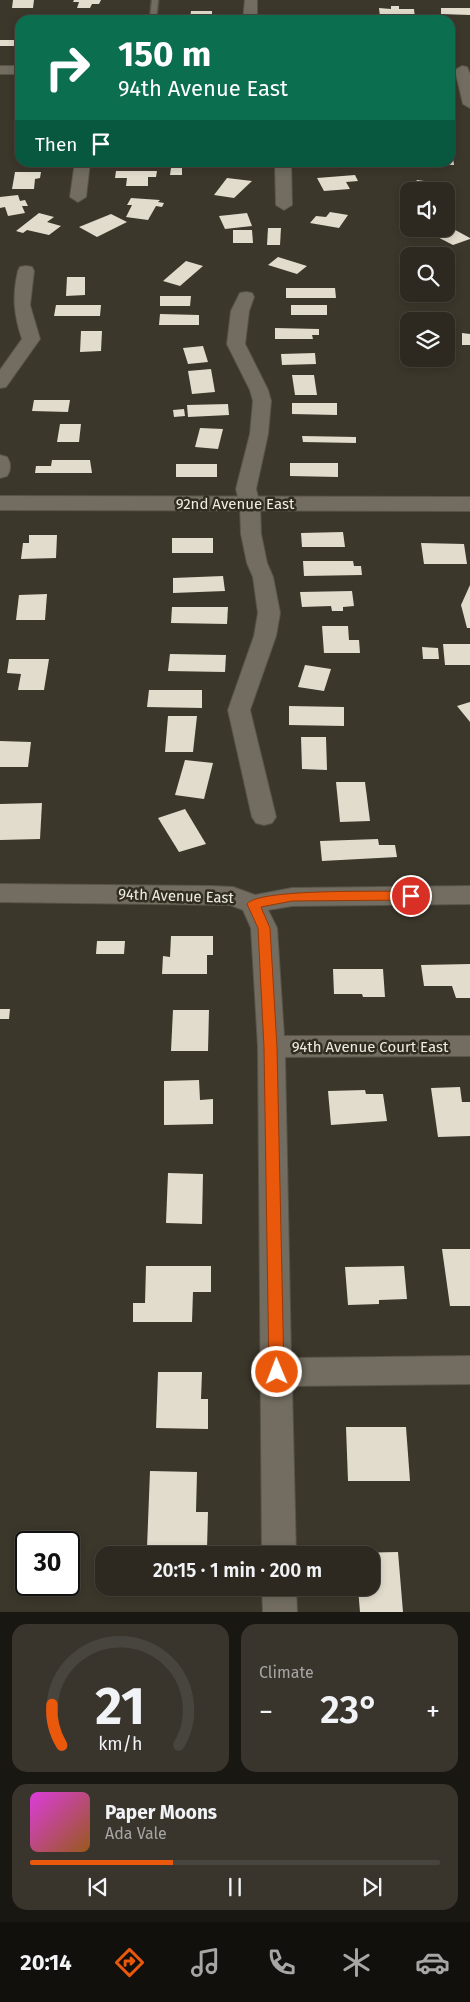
<!DOCTYPE html>
<meta charset="utf-8">
<style>
:root{--surface:#2d2920;--page:#39352d;--text:#f1f3f6;--muted:#a7a6a5;--line:#48453e;--accent:#ea580c}
body{margin:0;font-family:"Fira Sans",sans-serif;background:var(--page);color:var(--text);height:100vh;display:flex;flex-direction:column;font-size:19px;white-space:nowrap}
*{box-sizing:border-box;margin:0}
p{font-size:16px;color:var(--muted)}
.icon{flex:none;width:28px;height:28px;fill:none;stroke:currentColor;stroke-width:2;stroke-linecap:round;stroke-linejoin:round}
.map{position:relative;height:1612px;overflow:hidden}
.details{display:flex;flex-direction:column;gap:12px;padding:12px;background:#191712;flex:1}
.details>*{flex:none}
.hud{position:absolute;left:15px;top:15px;width:440px;height:152px;border-radius:15px;box-shadow:0 2px 8px #0003,0 0 0 1px var(--line);background:#0b6e4f;color:#fff;overflow:hidden}
.tools{position:absolute;left:400px;top:182px;display:grid;gap:10px}
.tools a{display:grid;place-items:center;width:55px;height:55px;border-radius:10px;background:var(--surface);box-shadow:0 2px 8px #0003,0 0 0 1px var(--line);font-size:25px}
.speed{position:absolute;left:15px;top:1531px;display:flex;gap:10px;font-size:25px;font-weight:700;text-align:center}
.speed>*{display:grid;place-content:center;width:65px;height:65px;border-radius:50%;background:var(--surface);box-shadow:0 2px 8px #0003,0 0 0 1px var(--line);line-height:1}
.speed .limit{border:2px solid #111;border-radius:8px;background:#fff;color:#111}
.pin{position:absolute;display:grid;place-items:center;width:42px;height:42px;color:#fff;margin:-21px;border:2px solid #fff;border-radius:50%;box-shadow:0 1px 5px #0007}
.me{position:absolute;width:55px;margin:-28px;rotate:359deg;stroke-linejoin:round;filter:drop-shadow(0 0 4px #0008)}
.turn{display:flex;align-items:center;gap:18px;height:105px;padding:0 20px;font-size:22px}
.turn .icon{width:65px;height:65px;stroke-width:2.5}
.turn b{display:block;font-size:35px;line-height:42px}
.then{display:flex;align-items:center;height:48px;padding:0 20px;background:#0003;gap:10px;font-size:19px}
.big{font-size:38px;font-weight:600;line-height:1.1}
.details .widget{flex:1;display:flex;flex-direction:column;justify-content:center;gap:8px;min-width:0;padding:0 18px;border-radius:15px;background:var(--page)}
.details .dial{align-items:center;gap:0}
.dial svg{height:130px;overflow:visible;fill:none;stroke:var(--line);stroke-width:7;stroke-linecap:round;text-anchor:middle}
.dial text{fill:var(--text);stroke:none}
.song{display:flex;align-items:center;gap:15px}
.cover{width:60px;height:60px;border-radius:8px;background:linear-gradient(135deg,hsl(300 70% 55%),hsl(30 70% 35%))}
.played{height:5px;border-radius:2px;background:linear-gradient(90deg,var(--accent) 35%,var(--line) 35%)}
.keys{display:flex;justify-content:space-around;direction:ltr}
.heat{display:flex;justify-content:space-between;align-items:center;font-size:28px;direction:ltr}
.details .tiles{flex:1;display:grid;gap:12px;grid-template-columns:1fr 1fr}
.widget:last-child{grid-column:span 2}
.trip{position:absolute;left:95px;top:1546px;width:285px;height:50px;border-radius:15px;background:var(--surface);box-shadow:0 2px 8px #0003,0 0 0 1px var(--line);font-weight:600;line-height:50px;text-align:center}
.dock{display:flex;height:80px;justify-content:space-around;align-items:center;background:#12100d;color:var(--muted)}
.dock .icon{width:35px;height:35px}
.dock .active{color:var(--accent)}
.dock b{font-size:22px;color:var(--text)}
.map>svg:first-child{display:block}
.building{fill:#e2dccd}
.lines{fill:none;stroke-linecap:round;stroke-linejoin:round}
.service-casing{stroke:#585449;stroke-width:3}
.minor-casing{stroke:#585449;stroke-width:2}
.tertiary-casing{stroke:#585449;stroke-width:2}
.service{fill:#726d60;fill-rule:evenodd}
.minor{fill:#726d60;fill-rule:evenodd}
.tertiary{fill:#726d60;fill-rule:evenodd}
.route{fill:#ea580c;stroke:#983908}
.labels{text-anchor:middle;stroke-width:5;stroke-linejoin:round;paint-order:stroke}
.street-label{font-size:15px;fill:#efece4;stroke:#312d21}
</style>
<div class="map">
<svg width="470" height="1612" viewBox="0 0 470 1612">
<rect width="100%" height="100%" fill="#3c372b"/>
<g class="building">
<polygon points="13,0 34,0 33,8 12,8"/>
<polygon points="74,0 101,0 99,4 92,4 90,8 77,8 79,2 73,2"/>
<polygon points="391,6 399,6 399,9 414,9 415,18 380,17 379,8 391,9"/>
<polygon points="441,8 470,8 470,15 441,14"/>
<polygon points="191,11 212,11 212,17 190,20"/>
<polygon points="0,40 20,40 20,51 16,51 17,46 0,46"/>
<polygon points="450,152 452,152 454,165 429,164 428,162 450,162"/>
<polygon points="119,162 141,162 141,166 118,166"/>
<polygon points="171,168 182,168 182,175 170,175"/>
<polygon points="116,171 157,171 156,177 148,177 148,186 126,186 127,178 115,178"/>
<polygon points="15,172 41,172 40,178 35,179 34,189 12,189"/>
<polygon points="355,175 358,181 346,182 350,189 324,191 317,178"/>
<polygon points="227,178 252,181 234,198 214,195"/>
<polygon points="417,180 452,185 446,196 446,191 419,191 422,187 413,186"/>
<polygon points="18,195 20,201 25,200 28,206 22,206 25,213 8,216 5,207 0,208 0,197"/>
<polygon points="131,198 160,200 158,202 164,203 162,207 156,206 148,220 126,217 132,205 127,205"/>
<polygon points="330,212 348,215 339,228 310,223 316,216 326,217"/>
<polygon points="39,213 54,217 47,222 61,226 49,235 27,230 23,233 16,231"/>
<polygon points="247,213 252,226 225,229 219,216"/>
<polygon points="111,214 127,222 97,237 79,227"/>
<polygon points="446,225 470,238 470,239 453,245 422,229 446,229"/>
<polygon points="268,228 281,228 280,245 267,245"/>
<polygon points="233,230 252,230 253,243 233,243"/>
<polygon points="278,257 307,266 297,274 268,265"/>
<polygon points="186,261 203,266 180,286 163,281"/>
<polygon points="67,277 85,277 85,295 66,296"/>
<polygon points="286,288 335,288 336,298 286,298"/>
<polygon points="160,296 191,296 190,306 160,306"/>
<polygon points="56,305 101,305 100,316 54,316"/>
<rect x="291" y="305" width="36" height="10"/>
<polygon points="160,314 199,315 199,325 159,325"/>
<polygon points="275,328 319,329 319,335 312,335 313,339 275,339"/>
<polygon points="81,331 102,331 101,351 80,352"/>
<polygon points="462,333 470,334 470,345 462,345"/>
<polygon points="203,346 208,362 188,364 183,348"/>
<polygon points="315,353 316,364 282,365 281,354"/>
<polygon points="211,369 215,392 192,394 188,371"/>
<polygon points="292,375 314,375 317,395 295,395"/>
<polygon points="34,400 70,400 68,412 32,411"/>
<polygon points="292,403 337,403 337,415 292,414"/>
<polygon points="228,404 229,415 188,417 187,405"/>
<polygon points="184,409 185,416 174,417 173,410"/>
<polygon points="60,424 81,424 79,442 57,442"/>
<polygon points="200,428 223,429 218,449 195,447"/>
<polygon points="302,436 356,437 356,443 303,442"/>
<polygon points="52,460 90,460 92,473 35,473 36,466 51,466"/>
<polygon points="290,463 338,463 338,477 290,476"/>
<rect x="176" y="464" width="41" height="13"/>
<polygon points="343,532 345,547 302,547 301,533"/>
<polygon points="29,535 57,535 56,558 21,559 23,543 29,543"/>
<rect x="172" y="538" width="41" height="15"/>
<polygon points="421,543 464,544 467,564 424,564"/>
<polygon points="303,561 353,561 354,566 361,566 362,575 304,576"/>
<polygon points="223,576 225,591 173,593 173,578"/>
<polygon points="470,585 470,628 467,628 461,605"/>
<polygon points="352,591 354,606 343,607 343,611 332,611 331,606 302,607 300,592"/>
<polygon points="47,594 45,620 16,620 19,595"/>
<polygon points="172,607 228,607 227,624 171,623"/>
<polygon points="322,626 348,626 349,640 359,640 360,653 324,653"/>
<polygon points="443,644 470,644 470,665 445,665"/>
<polygon points="422,647 438,648 439,659 423,659"/>
<polygon points="170,654 226,655 225,672 168,671"/>
<polygon points="9,659 49,659 44,690 18,690 21,674 7,673"/>
<polygon points="305,665 331,669 324,691 298,687"/>
<polygon points="149,690 202,690 202,708 147,707"/>
<polygon points="470,702 470,722 457,706"/>
<polygon points="289,706 344,707 344,726 289,725"/>
<polygon points="168,716 197,716 193,752 165,752"/>
<polygon points="301,737 326,737 327,770 302,769"/>
<polygon points="0,741 31,742 28,767 0,767"/>
<polygon points="185,760 213,763 204,799 175,795"/>
<polygon points="336,782 365,782 370,821 340,822"/>
<polygon points="42,803 40,839 0,840 0,804"/>
<polygon points="185,809 206,844 179,852 158,818"/>
<polygon points="378,839 379,845 395,845 397,857 322,861 320,841"/>
<polygon points="171,936 213,936 213,955 207,955 207,974 162,974 163,956 170,957"/>
<polygon points="97,941 125,941 124,954 96,954"/>
<polygon points="470,964 470,998 456,998 452,986 424,986 421,965"/>
<polygon points="333,969 383,969 385,997 363,997 362,994 334,994"/>
<polygon points="0,1009 10,1009 9,1019 0,1019"/>
<polygon points="173,1010 209,1010 208,1051 171,1051"/>
<polygon points="199,1080 200,1100 213,1099 213,1124 164,1125 164,1081"/>
<polygon points="460,1087 462,1102 470,1102 470,1136 438,1137 431,1088"/>
<polygon points="365,1090 366,1094 383,1094 387,1121 331,1125 328,1091"/>
<polygon points="168,1173 203,1174 202,1224 166,1223"/>
<polygon points="442,1249 470,1249 470,1306 450,1306"/>
<polygon points="146,1266 211,1266 211,1292 193,1292 192,1322 133,1322 133,1303 145,1303"/>
<polygon points="404,1266 407,1299 379,1300 379,1304 348,1305 345,1267"/>
<polygon points="158,1372 202,1372 201,1399 208,1399 208,1429 156,1428"/>
<polygon points="346,1427 406,1427 410,1481 348,1481"/>
<polygon points="150,1471 197,1472 196,1512 208,1512 207,1549 147,1548"/>
<polygon points="398,1552 403,1612 360,1612 358,1588 371,1588 371,1555 350,1555 350,1553"/>
</g>
<g class="lines">
<defs>
<polygon id="service" points="152,0 158,0 156,20 150,20"/>
<g id="minor">
<polygon points="245,0 257,0 257,20 243,20"/>
<rect x="0" y="66" width="20" height="8"/>
<polygon points="462,66 467,67 470,74 470,108 463,104 455,70"/>
<polygon points="75,162 90,162 86,197 78,202 70,197"/>
<polygon points="275,162 291,162 292,205 284,210 276,205"/>
<path d="M26 266 32 267 34 271 30 305 40 339 6 387 0 388V370L22 339C14 315 12 296 18 271L20 267Z"/>
<polygon points="246,292 252,293 254,297 249,311 245,344 268,390 271,401 268,434 256,489 260,505 261,534 267,563 273,577 280,613 276,636 250,710 276,817 272,823 264,825 256,823 252,817 228,710 254,636 258,613 253,577 247,563 241,534 240,505 236,489 250,434 253,401 250,390 227,344 231,311 240,293"/>
<path d="M0 455 7 457C11 463 11 470 7 476L0 478Z"/>
<polygon points="0,884 211,886 233,887 255,895 292,888 470,886 470,904 292,906 268,910 277,928 284,1036 470,1036 470,1056 285,1057 291,1358 470,1356 470,1384 292,1386 296,1555 262,1555 258,1047 251,928 243,910 230,905 0,902"/>
<polygon points="262,1588 296,1588 297,1612 263,1612"/>
</g>
<polygon id="tertiary" points="0,496 470,497 470,511 0,510"/>
</defs>
<use href="#service" class="service-casing"/>
<use href="#minor" class="minor-casing"/>
<use href="#tertiary" class="tertiary-casing"/>
<use href="#service" class="service"/>
<use href="#minor" class="minor"/>
<use href="#tertiary" class="tertiary"/>
</g>
<path class="route" d="M411 891 417 896 411 900 292 901 261 907 270 928 277 1047 284 1372 282 1377 277 1379 271 1377 269 1372 264 1047 258 928 247 904C258 888 386 892 411 891Z"/>
<g class="labels">
<g class="street-label">
<text x="235" y="509">92nd Avenue East</text>
<text transform="translate(176 896) rotate(2)" y="5">94th Avenue East</text>
<text x="370" y="1052">94th Avenue Court East</text>
</g>
</g>
</svg>
<div class="tools">
<a><svg class="icon" aria-label="sound" viewBox="0 0 24 24"><path d="M4 9h4l5-4v14l-5-4H4zM17 9q2 3 0 6"/></svg></a>
<a><svg class="icon" aria-label="search" viewBox="0 0 24 24"><circle cx="10" cy="10" r="6"/><path d="M15 15l6 6"/></svg></a>
<a><svg class="icon" aria-label="layers" viewBox="0 0 24 24"><path d="M12 4l9 5-9 5-9-5zM3 14l9 5 9-5"/></svg></a>
</div>
<div class="speed"><div class="limit">30</div></div>
<div class="pin" style="left:411px;top:896px;background:#d93025"><svg class="icon" aria-label="arrive" viewBox="0 0 24 24"><path d="M6 21V4h12l-3 4 3 4H6"/></svg></div>
<svg class="me" style="left:277px;top:1372px" viewBox="-20 -20 40 40"><circle r="17" fill="#ea580c" stroke="#fff" stroke-width="3"/><path d="M0-11L8 9 0 5-8 9z" fill="#fff"/></svg>
<div class="trip">20:15 · 1 min · 200 m</div>
<div class="hud">
<div class="turn"><svg class="icon" aria-label="right" viewBox="0 0 24 24"><path d="M7 20v-9h11M14 6l5 5-5 5"/></svg><div><b>150 m</b>94th Avenue East</div></div>
<div class="then">Then<svg class="icon" aria-label="arrive" viewBox="0 0 24 24"><path d="M6 21V4h12l-3 4 3 4H6"/></svg></div>
</div>
</div>
<section class="details">
<div class="tiles">
<div class="widget dial"><svg viewBox="0 0 100 80">
<path d="M14 69A42 42 0 1 1 86 69"/>
<path d="M14 69A42 42 0 0 1 8 44" stroke="#ea580c"/>
<text x="50" y="56" font-size="32" font-weight="700">21</text>
<text x="50" y="72" font-size="11">km/h</text>
</svg></div>
<div class="widget"><p>Climate</p>
<div class="heat"><a>−</a><b class="big">23°</b><a>+</a></div>
</div>
<div class="widget">
<div class="song"><i class="cover"></i><div><b>Paper Moons</b><p>Ada Vale</p></div></div>
<div class="played"></div>
<div class="keys"><svg class="icon" aria-label="previous" viewBox="0 0 24 24"><path d="M18 5L8 12l10 7zM5 5v14"/></svg><svg class="icon" aria-label="pause" viewBox="0 0 24 24"><path d="M8 5v14M16 5v14"/></svg><svg class="icon" aria-label="next" viewBox="0 0 24 24"><path d="M6 5l10 7-10 7zM19 5v14"/></svg></div>
</div>
</div>
</section>
<nav class="dock">
<b>20:14</b>
<svg class="icon active" aria-label="directions" viewBox="0 0 24 24"><path d="M12 3l9 9-9 9-9-9zM9 14v-3h6M13 9l2 2-2 2"/></svg>
<svg class="icon" aria-label="music" viewBox="0 0 24 24"><path d="M9 18V5l10-2v13"/><circle cx="6" cy="18" r="3"/><circle cx="16" cy="16" r="3"/></svg>
<svg class="icon" aria-label="phone" viewBox="0 0 24 24"><path d="M5 4h4l2 5-3 2q2 4 5 5l2-3 5 2v4C11 20 4 13 5 4z"/></svg>
<svg class="icon" aria-label="climate" viewBox="0 0 24 24"><path d="M12 3v18M4 7l16 10M4 17L20 7"/></svg>
<svg class="icon" aria-label="car" viewBox="0 0 24 24"><path d="M5 17H2v-5l4-1 3-4h7l3 4 3 1v5h-3M9 17h6M6 11h13"/><circle cx="7" cy="17" r="2"/><circle cx="17" cy="17" r="2"/></svg>
</nav>
